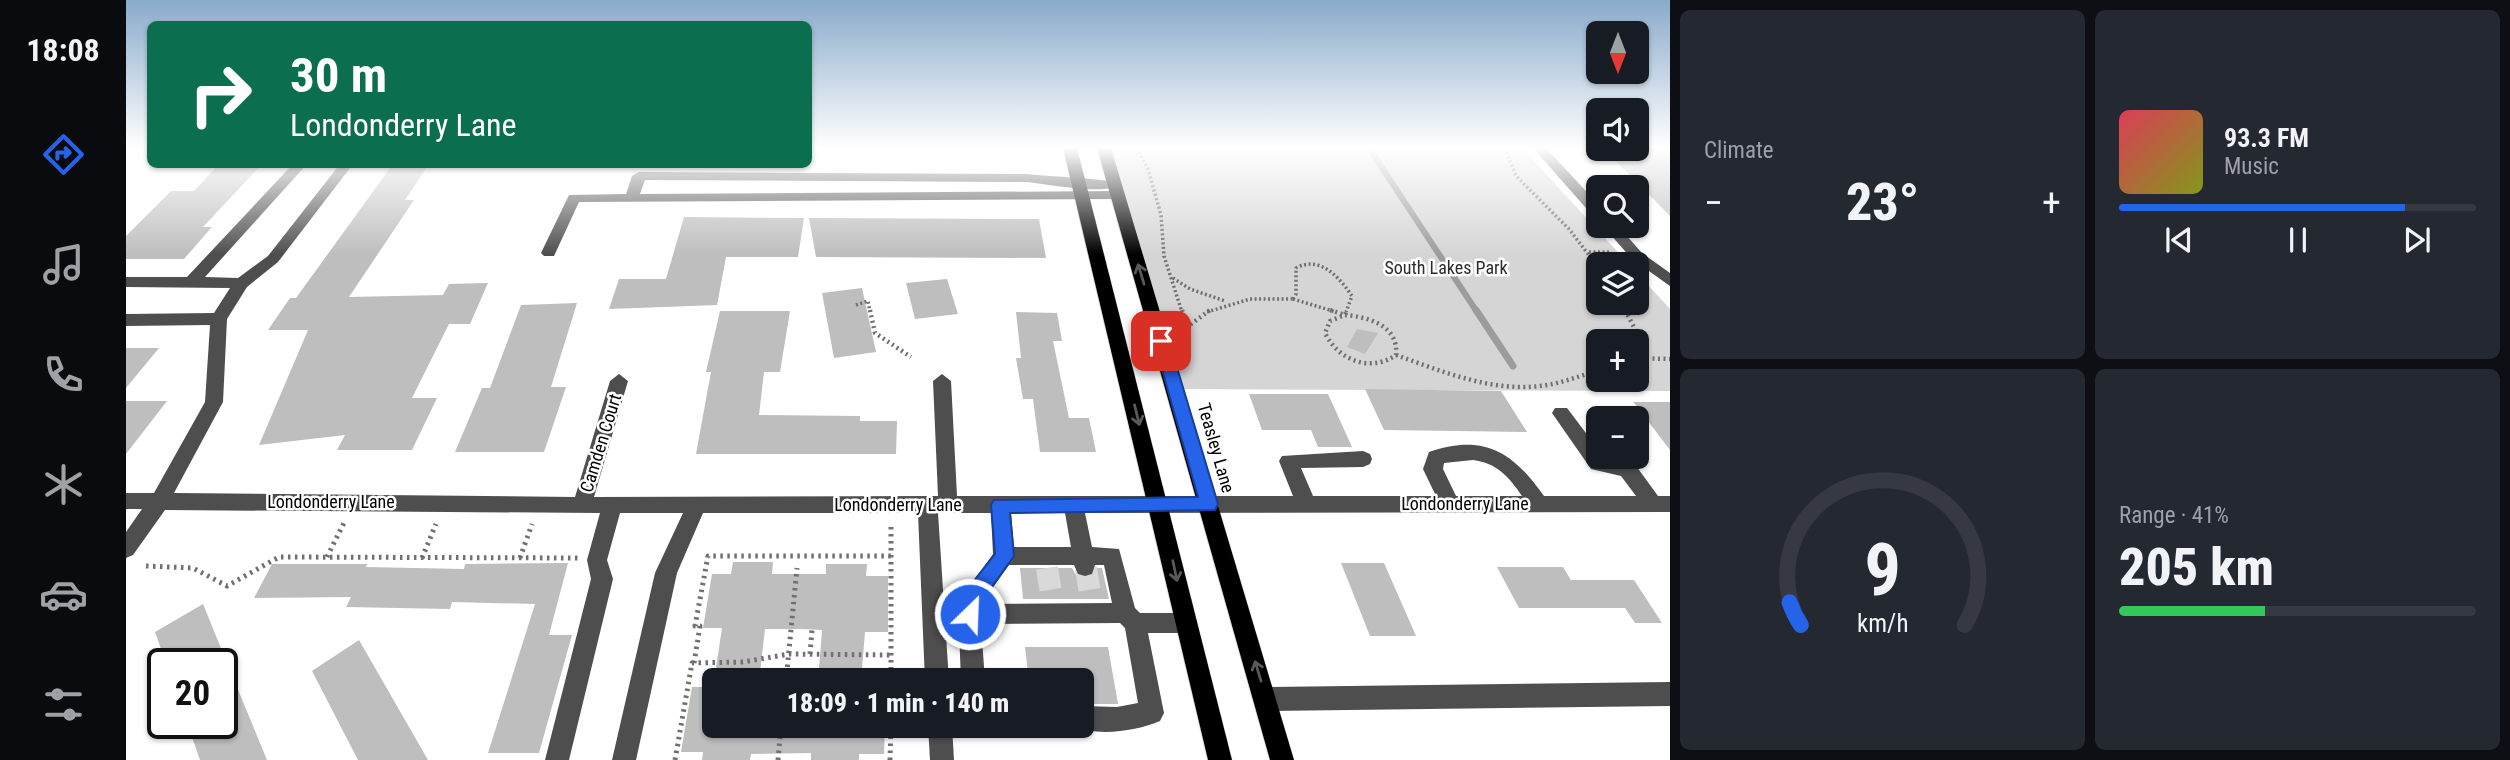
<!DOCTYPE html>
<meta charset="utf-8">
<style>
:root{--surface:#171b24;--page:#242831;--text:#f1f3f6;--muted:#9ea1a6;--line:#363941;--accent:#2563eb}
body{margin:0;font-family:"Roboto Condensed",sans-serif;background:var(--page);color:var(--text);height:100vh;display:flex;flex-direction:column;font-size:26px;white-space:nowrap}
*{box-sizing:border-box;margin:0}
p{font-size:23px;color:var(--muted)}
.icon{flex:none;width:38px;height:38px;fill:none;stroke:currentColor;stroke-width:2;stroke-linecap:round;stroke-linejoin:round}
.map{position:relative;flex:1;overflow:hidden}
.details{display:flex;flex-direction:column;gap:10px;padding:10px;background:#0d0f14;width:840px}
.details>*{flex:none}
.hud{position:absolute;left:21px;top:21px;width:665px;height:147px;border-radius:10px;box-shadow:0 2px 5px #0004;background:#0b6e4f;color:#fff;overflow:hidden}
.needle{width:46px;rotate:180deg}
.tools{position:absolute;left:1460px;top:21px;display:grid;gap:14px}
.tools a{display:grid;place-items:center;width:63px;height:63px;border-radius:10px;background:var(--surface);box-shadow:0 2px 5px #0004;font-size:35px}
.speed{position:absolute;left:21px;top:648px;display:flex;gap:14px;font-size:35px;font-weight:700;text-align:center}
.speed>*{display:grid;place-content:center;width:91px;height:91px;border-radius:50%;background:var(--surface);box-shadow:0 2px 5px #0004;line-height:1}
.speed .limit{border:4px solid #111;border-radius:10px;background:#fff;color:#111}
.pin{position:absolute;display:grid;place-items:center;width:60px;height:60px;color:#fff;margin:-30px;border-radius:14px;box-shadow:0 4px 10px #0006}
.me{position:absolute;width:77px;margin:-38px;rotate:24deg;stroke-linejoin:round;filter:drop-shadow(0 0 5px #0008)}
.turn{display:flex;align-items:center;gap:24px;height:147px;padding:0 28px;font-size:32px}
.turn .icon{width:91px;height:91px;stroke-width:2.5}
.turn b{display:block;font-size:49px;line-height:60px}
.big{font-size:52px;font-weight:800;line-height:1.1}
.details .tile{flex:1;display:flex;flex-direction:column;justify-content:center;gap:10px;min-width:0;padding:0 24px;border-radius:10px;background:var(--page)}
.details .dial{align-items:center;gap:0}
.dial svg{height:182px;overflow:visible;fill:none;stroke:var(--line);stroke-width:7;stroke-linecap:round;text-anchor:middle}
.dial text{fill:var(--text);stroke:none}
.song{display:flex;align-items:center;gap:21px}
.cover{width:84px;height:84px;border-radius:10px;background:linear-gradient(135deg,hsl(350 70% 55%),hsl(70 70% 35%))}
.played{height:7px;border-radius:4px;background:linear-gradient(90deg,var(--accent) 80%,var(--line) 80%)}
.keys{display:flex;justify-content:space-around;direction:ltr}
.heat{display:flex;justify-content:space-between;align-items:center;font-size:38px;direction:ltr}
.charge{height:10px;border-radius:5px;background:linear-gradient(90deg,#34c759 41%,var(--line) 0)}
.details .tiles{flex:1;display:grid;gap:10px;grid-template-columns:repeat(2,1fr)}
.trip{position:absolute;left:576px;top:668px;width:392px;height:70px;border-radius:10px;background:var(--surface);box-shadow:0 2px 5px #0004;font-weight:800;line-height:70px;text-align:center}
main{display:flex;flex:1;min-height:0}
.menu{display:flex;flex-direction:column;width:126px;justify-content:space-around;align-items:center;background:#090b0e;color:var(--muted)}
.menu .icon{width:49px;height:49px}
.menu .selected{color:var(--accent)}
.menu b{font-size:32px;color:var(--text)}
.map>svg:first-child{display:block}
.green{fill:#d5d5d5;fill-rule:evenodd}
.lines{fill:none;stroke-linecap:round;stroke-linejoin:round}
.stream-far1{stroke:#9c9c9c;stroke-width:6}
.stream{stroke:#9c9c9c;stroke-width:7}
.building{fill:#bebebe}
.minor-tunnel{stroke:#d9d9d9;stroke-width:22;stroke-dasharray:22 11;stroke-linecap:butt}
.major-casing{stroke:#dbdbdb;stroke-width:1}
.path-far2{stroke:#707070;stroke-width:3.5;stroke-dasharray:2 2.5;stroke-linecap:butt}
.path-far1{stroke:#707070;stroke-width:4.5;stroke-dasharray:2 3.5;stroke-linecap:butt}
.path{stroke:#707070;stroke-width:5;stroke-dasharray:2.5 4.5;stroke-linecap:butt}
.minor{fill:#4e4e4e;fill-rule:evenodd}
.major{fill:#000;fill-rule:evenodd}
.oneway{stroke:#595959}
.route{fill:#2563eb;stroke:#184099;stroke-width:2}
.labels{text-anchor:middle;stroke-width:5;stroke-linejoin:round;paint-order:stroke}
.park-label{font-size:18px;fill:#2c2c2c;stroke:#fff}
.street-label{font-size:18px;fill:#000;stroke:#fff}
</style>
<main>
<nav class="menu">
<b>18:08</b>
<svg class="icon selected" aria-label="directions" viewBox="0 0 24 24"><path d="M12 3l9 9-9 9-9-9zM9 14v-3h6M13 9l2 2-2 2"/></svg>
<svg class="icon" aria-label="music" viewBox="0 0 24 24"><path d="M9 18V5l10-2v13"/><circle cx="6" cy="18" r="3"/><circle cx="16" cy="16" r="3"/></svg>
<svg class="icon" aria-label="phone" viewBox="0 0 24 24"><path d="M5 4h4l2 5-3 2q2 4 5 5l2-3 5 2v4C11 20 4 13 5 4z"/></svg>
<svg class="icon" aria-label="climate" viewBox="0 0 24 24"><path d="M12 3v18M4 7l16 10M4 17L20 7"/></svg>
<svg class="icon" aria-label="car" viewBox="0 0 24 24"><path d="M5 17H2v-5l4-1 3-4h7l3 4 3 1v5h-3M9 17h6M6 11h13"/><circle cx="7" cy="17" r="2"/><circle cx="17" cy="17" r="2"/></svg>
<svg class="icon" aria-label="filters" viewBox="0 0 24 24"><path d="M4 7h16M4 17h16"/><circle cx="9" cy="7" r="2"/><circle cx="15" cy="17" r="2"/></svg>
</nav>
<div class="map">
<svg width="1544" height="760" viewBox="0 0 1544 760">
<rect width="100%" height="100%" fill="#fff"/>
<path class="green" d="M978 148H1396L1503 264H1472V303H1510V272L1544 309V391L1050 389ZM1472 341H1510V380H1472Z"/>
<g class="lines">
<polyline class="stream-far1" points="1243,148 1351,312"/>
<polyline class="stream" points="1350,310 1387,366"/>
</g>
<g class="building">
<polygon points="1544,148 1544,216 1478,149"/>
<polygon points="93,164 136,164 77,227 86,227 58,259 0,259 0,236 45,191 68,191"/>
<polygon points="267,164 303,164 279,200 288,200 223,297 317,295 323,284 362,283 344,324 323,324 286,398 311,398 286,450 211,450 219,435 133,445 182,330 142,330 164,298 170,298"/>
<polygon points="558,217 678,218 672,257 600,257 591,305 483,309 493,279 540,279"/>
<polygon points="683,218 913,219 920,258 690,257"/>
<polygon points="821,279 832,314 789,319 780,283"/>
<polygon points="736,288 750,352 708,358 696,293"/>
<polygon points="451,303 425,387 440,387 418,452 329,452 356,388 364,388 395,305"/>
<polygon points="594,311 664,311 654,372 638,372 633,415 734,416 734,421 771,421 770,454 570,454 585,372 580,372"/>
<polygon points="890,312 931,313 936,341 927,341 943,418 963,418 970,452 914,452 907,399 897,399 890,358 895,358"/>
<polygon points="1231,329 1252,333 1239,354 1221,347"/>
<polygon points="0,348 33,348 0,388"/>
<polygon points="1239,389 1375,391 1401,432 1258,430"/>
<polygon points="1123,394 1202,394 1226,447 1192,447 1185,430 1136,430"/>
<polygon points="0,401 41,401 0,454"/>
<polygon points="1507,402 1544,402 1544,450 1509,404"/>
<polygon points="607,562 647,562 646,574 700,574 700,564 741,564 740,576 762,576 762,632 739,632 735,681 692,681 696,630 676,629 639,629 633,681 588,681 596,628 577,628 586,574 605,574"/>
<polygon points="442,563 423,635 446,635 413,753 362,753 409,604 326,602 324,609 220,607 225,597 128,598 146,564 241,564 240,567 338,569 339,564"/>
<polygon points="1215,563 1258,563 1290,636 1244,636"/>
<polygon points="1371,567 1437,567 1445,580 1508,580 1536,623 1509,623 1499,608 1393,608"/>
<polygon points="894,568 946,568 950,575 958,579 967,577 971,568 976,568 983,599 897,599"/>
<polygon points="77,604 101,663 141,760 74,760 61,723 96,723 96,663 40,663 29,632"/>
<polygon points="233,640 302,760 232,760 186,671"/>
<polygon points="899,647 982,647 992,704 956,704 956,681 903,681"/>
<polygon points="566,687 588,687 588,726 759,726 758,754 733,754 733,760 685,760 685,753 625,754 624,760 576,760 577,752 555,752"/>
</g>
<g class="lines">
<g class="minor-tunnel">
<polyline points="921,568 926,599"/>
<polyline points="960,568 965,599"/>
</g>
<defs>
<g id="major">
<polygon points="937,148 951,148 1106,760 1082,760"/>
<polygon points="971,148 985,148 1168,760 1144,760"/>
</g>
</defs>
<use href="#major" class="major-casing"/>
<g class="path-far2">
<polyline points="1011,148 1022,169 1035,215 1038,256 1056,312"/>
<polyline points="1379,148 1390,176 1443,229 1472,267"/>
<polyline points="1510,188 1516,188"/>
<polyline points="1463,252 1485,252"/>
<polyline points="1047,278 1064,289 1099,301"/>
<polyline points="1167,299 1210,312"/>
<path d="M1167 299 1170 294V268C1194 255 1213 277 1226 296L1220 312"/>
<polyline points="1495,303 1500,312"/>
<polyline points="730,305 742,301 744,312"/>
<polyline points="1081,312 1124,299 1167,299"/>
</g>
<g class="path-far1">
<polyline points="744,310 749,333 785,357"/>
<polyline points="1056,310 1061,327 1084,310"/>
<polyline points="1204,310 1219,315 1221,310"/>
<polyline points="1499,310 1517,344 1515,354 1510,358"/>
<path d="M1219 315C1243 317 1273 326 1270 355 1244 373 1212 360 1199 333L1204 321Z"/>
<path d="M1270 355C1315 371 1365 392 1414 386 1434 384 1452 376 1472 371"/>
<polyline points="1510,358 1544,359"/>
</g>
<g class="path">
<polyline points="765,527 765,681"/>
<polyline points="201,557 218,523"/>
<polyline points="296,558 310,524"/>
<polyline points="394,558 406,524"/>
<polyline points="20,566 67,568 101,586 153,557 453,558"/>
<polyline points="684,654 686,630"/>
<polyline points="568,663 574,626 569,626 582,556 765,556"/>
<polyline points="660,681 671,568"/>
<polyline points="549,760 566,663 617,662 663,654 765,655"/>
<polyline points="652,760 655,726"/>
<polyline points="764,760 765,726"/>
</g>
<g class="minor">
<polygon points="1407,148 1420,148 1472,204 1472,217 1467,216"/>
<path d="M167 164H181L79 277 112 278 142 256 214 164H227L152 262 121 287 101 319 97 402 48 493 449 497 484 381 493 374 502 381 468 497 812 496 807 381 816 374 825 381 831 496H1167L1153 461 1156 456 1237 451 1244 454 1246 459 1244 464 1237 467 1175 468 1187 496H1310L1297 469 1303 452C1358 433 1387 452 1418 496H1510L1495 476 1465 469 1426 413 1429 408H1441L1472 449V457L1508 463 1532 496H1544V512L959 513 966 547 993 549 1009 608 1014 613H1060L1068 616 1071 623 1068 630 1060 633H1022L1038 713 1034 721C1011 731 971 737 947 726H956V706L991 707 1012 703 999 628 994 623 855 624 859 681H835L832 603 867 554 865 513H812L823 681H799L792 513H577L551 573 510 760H486L529 573 557 513H494L481 560 487 579 443 760H419L465 579 461 560 474 513 39 510 7 555 0 558V532L16 509H0V493H28L79 402 84 325 0 326V314L88 313 104 288 0 287V277H61ZM1347 460C1371 463 1383 477 1396 496H1330L1317 469 1318 463ZM885 513H939L945 547H888ZM883 565H948L952 574 959 576 966 574 969 565H978L986 603 855 604Z"/>
<path d="M513 172 901 174C916 176 989 179 995 184 981 196 921 184 901 182L519 180 514 194 991 191 998 195 991 199 453 202 428 256H418L415 253 443 195 500 194 506 176Z"/>
<polygon points="1477,226 1492,226 1516,253 1544,273 1544,286 1506,259"/>
<polygon points="1544,682 1544,706 1140,711 1132,707 1128,699 1132,691 1140,687"/>
<polygon points="802,726 826,726 828,760 804,760"/>
</g>
<use href="#major" class="major"/>
</g>
<defs><path id="oneway-shaft" d="M-6 0H5M1.5-3L5.5 0L1.5 3" fill="none" stroke-width="1.6" stroke-linecap="round" stroke-linejoin="round" transform="scale(1.75)"/></defs>
<g class="oneway">
<use href="#oneway-shaft" transform="translate(1015 274) rotate(-107)"/>
<use href="#oneway-shaft" transform="translate(1011 415) rotate(76)"/>
<use href="#oneway-shaft" transform="translate(1049 571) rotate(78)"/>
<use href="#oneway-shaft" transform="translate(1132 671) rotate(-107)"/>
</g>
<linearGradient id="sky" x2="0" y2="1"><stop stop-color="#89aaca"/><stop offset="0.58" stop-color="#fff"/><stop offset="1" stop-color="#fff" stop-opacity="0"/></linearGradient>
<rect width="1544" height="255" fill="url(#sky)"/>
<polygon class="route" points="1035,335 1043,341 1092,504 1089,510 884,513 888,556 853,605 851,620 844,623 837,620 833,603 836,596 869,554 865,505 868,500 1072,497 1028,341"/>
<g class="labels">
<g class="park-label">
<text x="1320" y="274">South Lakes Park</text>
</g>
<g class="street-label">
<text transform="translate(475 443) rotate(-73)" y="6">Camden Court</text>
<text transform="translate(1090 448) rotate(74)" y="6">Teasley Lane</text>
<text x="205" y="508">Londonderry Lane</text>
<text x="1339" y="510">Londonderry Lane</text>
<text x="772" y="511">Londonderry Lane</text>
</g>
</g>
</svg>
<div class="tools">
<a><svg class="needle" viewBox="-14 -14 28 28"><path d="M0-13l5 13h-10z" fill="#e53935"/><path d="M0 13l5-13h-10z" fill="#9ea1a6"/></svg></a>
<a><svg class="icon" aria-label="sound" viewBox="0 0 24 24"><path d="M4 9h4l5-4v14l-5-4H4zM17 9q2 3 0 6"/></svg></a>
<a><svg class="icon" aria-label="search" viewBox="0 0 24 24"><circle cx="10" cy="10" r="6"/><path d="M15 15l6 6"/></svg></a>
<a><svg class="icon" aria-label="layers" viewBox="0 0 24 24"><path d="M12 4l9 5-9 5-9-5zM3 14l9 5 9-5"/></svg></a>
<a>+</a>
<a>−</a>
</div>
<div class="speed"><div class="limit">20</div></div>
<div class="pin" style="left:1035px;top:341px;background:#d93025"><svg class="icon" aria-label="arrive" viewBox="0 0 24 24"><path d="M6 21V4h12l-3 4 3 4H6"/></svg></div>
<svg class="me" style="left:844px;top:614px" viewBox="-20 -20 40 40"><circle r="17" fill="#2563eb" stroke="#fff" stroke-width="3"/><path d="M0-11L8 9 0 5-8 9z" fill="#fff"/></svg>
<div class="trip">18:09 · 1 min · 140 m</div>
<div class="hud">
<div class="turn"><svg class="icon" aria-label="right" viewBox="0 0 24 24"><path d="M7 20v-9h11M14 6l5 5-5 5"/></svg><div><b>30 m</b>Londonderry Lane</div></div>
</div>
</div>
<section class="details">
<div class="tiles">
<div class="tile"><p>Climate</p>
<div class="heat"><a>−</a><b class="big">23°</b><a>+</a></div>
</div>
<div class="tile">
<div class="song"><i class="cover"></i><div><b>93.3 FM</b><p>Music</p></div></div>
<div class="played"></div>
<div class="keys"><svg class="icon" aria-label="previous" viewBox="0 0 24 24"><path d="M18 5L8 12l10 7zM5 5v14"/></svg><svg class="icon" aria-label="pause" viewBox="0 0 24 24"><path d="M8 5v14M16 5v14"/></svg><svg class="icon" aria-label="next" viewBox="0 0 24 24"><path d="M6 5l10 7-10 7zM19 5v14"/></svg></div>
</div>
<div class="tile dial"><svg viewBox="0 0 100 80">
<path d="M14 69A42 42 0 1 1 86 69"/>
<path d="M14 69A42 42 0 0 1 9 59" stroke="#2563eb"/>
<text x="50" y="56" font-size="32" font-weight="700">9</text>
<text x="50" y="72" font-size="11">km/h</text>
</svg></div>
<div class="tile"><p>Range · 41%</p><b class="big">205 km</b><div class="charge"></div></div>
</div>
</section>
</main>
